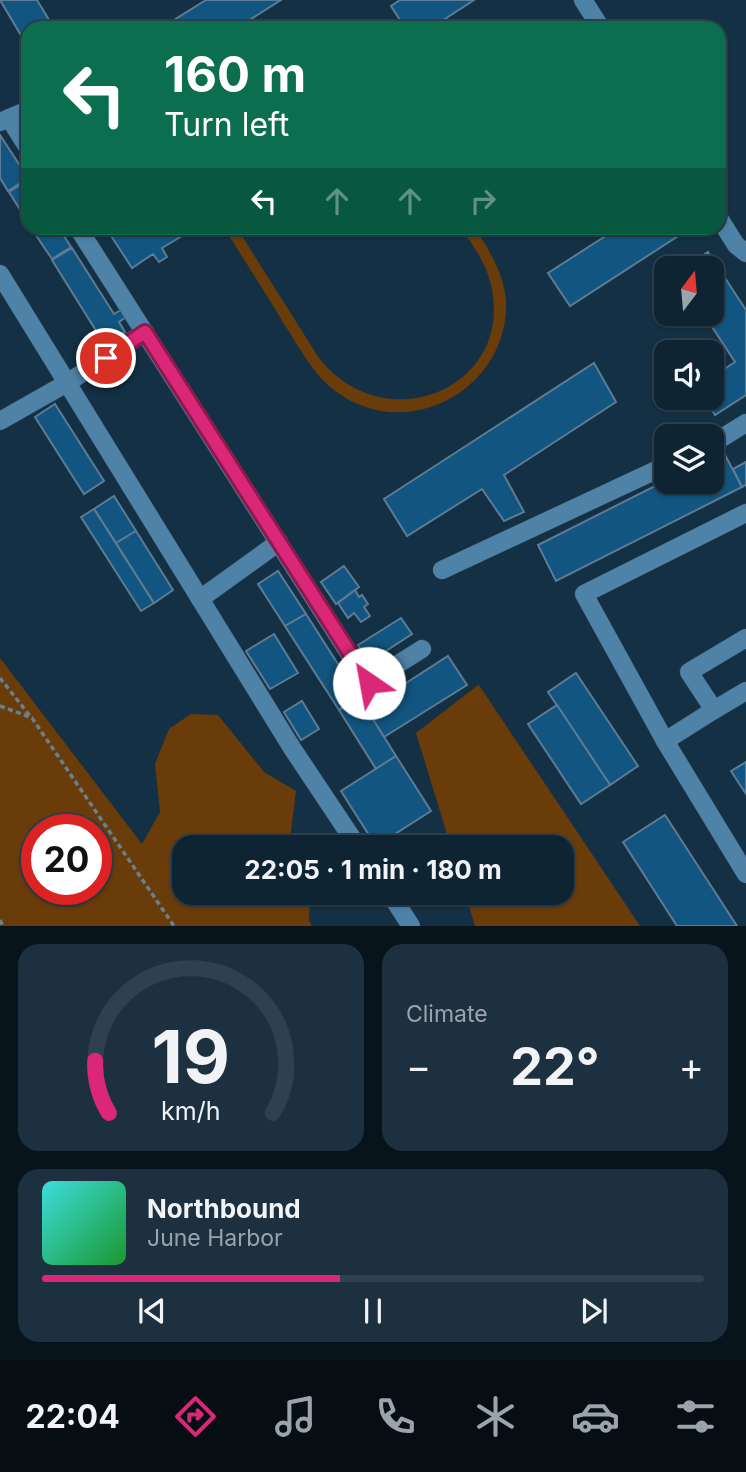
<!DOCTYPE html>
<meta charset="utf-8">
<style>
:root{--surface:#0f2433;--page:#1d303f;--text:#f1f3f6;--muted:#9ba4ac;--line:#2f414e;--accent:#db2777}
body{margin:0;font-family:Inter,sans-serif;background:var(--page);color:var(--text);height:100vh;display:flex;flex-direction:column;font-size:26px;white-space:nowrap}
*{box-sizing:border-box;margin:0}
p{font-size:23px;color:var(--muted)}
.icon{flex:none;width:38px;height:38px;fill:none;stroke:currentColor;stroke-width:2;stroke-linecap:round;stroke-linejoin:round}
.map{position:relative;height:926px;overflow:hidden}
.drawer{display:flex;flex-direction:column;gap:18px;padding:18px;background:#08141c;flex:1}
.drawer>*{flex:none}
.top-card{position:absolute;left:21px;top:21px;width:705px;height:214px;border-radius:21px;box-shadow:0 2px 5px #0004,0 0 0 2px var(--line);background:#0b6e4f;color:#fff;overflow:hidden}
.needle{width:46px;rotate:16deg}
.controls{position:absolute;left:654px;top:256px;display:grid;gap:14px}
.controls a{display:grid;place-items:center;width:70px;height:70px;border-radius:14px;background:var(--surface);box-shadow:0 2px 5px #0004,0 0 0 2px var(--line);font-size:35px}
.speed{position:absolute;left:21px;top:814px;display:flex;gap:14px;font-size:35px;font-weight:700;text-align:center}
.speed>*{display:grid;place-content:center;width:91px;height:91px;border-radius:50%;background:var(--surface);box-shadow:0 2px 5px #0004,0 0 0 2px var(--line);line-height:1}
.speed .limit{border:10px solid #d22;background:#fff;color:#111}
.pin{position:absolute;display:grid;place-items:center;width:60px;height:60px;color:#fff;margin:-30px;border:4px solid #fff;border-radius:50%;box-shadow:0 2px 7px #0007}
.me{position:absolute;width:77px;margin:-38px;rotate:327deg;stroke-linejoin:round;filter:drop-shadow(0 0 5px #0008)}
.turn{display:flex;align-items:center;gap:24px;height:147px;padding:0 28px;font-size:32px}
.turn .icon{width:91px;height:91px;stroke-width:2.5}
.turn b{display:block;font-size:49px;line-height:60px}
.lanes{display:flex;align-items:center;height:66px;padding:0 28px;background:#0003;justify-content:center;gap:35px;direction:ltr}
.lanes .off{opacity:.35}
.big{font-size:52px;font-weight:700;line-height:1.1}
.drawer .widget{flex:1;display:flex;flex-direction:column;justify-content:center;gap:10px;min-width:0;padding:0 24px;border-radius:21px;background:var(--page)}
.drawer .dial{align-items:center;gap:0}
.dial svg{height:182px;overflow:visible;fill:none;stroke:var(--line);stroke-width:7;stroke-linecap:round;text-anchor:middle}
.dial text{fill:var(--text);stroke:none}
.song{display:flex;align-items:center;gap:21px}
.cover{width:84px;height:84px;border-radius:10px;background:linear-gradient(135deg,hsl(180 70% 55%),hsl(130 70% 35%))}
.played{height:7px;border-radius:4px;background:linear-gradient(90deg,var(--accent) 45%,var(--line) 45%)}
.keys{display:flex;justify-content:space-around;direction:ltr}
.heat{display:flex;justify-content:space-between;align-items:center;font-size:38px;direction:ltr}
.drawer .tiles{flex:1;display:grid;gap:18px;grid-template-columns:1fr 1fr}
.widget:last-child{grid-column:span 2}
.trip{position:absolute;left:172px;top:835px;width:402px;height:70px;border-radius:21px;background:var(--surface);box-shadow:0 2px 5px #0004,0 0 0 2px var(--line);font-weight:700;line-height:70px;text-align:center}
.menu{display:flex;height:112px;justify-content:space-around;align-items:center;background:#060e14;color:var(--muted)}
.menu .icon{width:49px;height:49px}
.menu .active{color:var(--accent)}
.menu b{font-size:32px;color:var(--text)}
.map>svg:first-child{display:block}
.green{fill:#693c0a;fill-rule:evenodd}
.building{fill:#115580;stroke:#5d7b93;stroke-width:2}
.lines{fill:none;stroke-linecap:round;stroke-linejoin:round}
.minor-casing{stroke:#314b5e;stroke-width:19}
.path{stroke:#698091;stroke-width:3.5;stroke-dasharray:5 3.5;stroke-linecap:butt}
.minor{stroke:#4f82a7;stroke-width:18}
.route-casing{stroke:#8e194d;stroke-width:18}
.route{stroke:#db2777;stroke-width:12}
</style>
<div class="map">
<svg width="746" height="926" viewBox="0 0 746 926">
<rect width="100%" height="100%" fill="#143044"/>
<g class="green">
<path d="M224 228H237L319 358C385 442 515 388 491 285 486 263 473 245 461 228H475C491 253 508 280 506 311 501 395 402 443 334 390 313 374 300 348 286 327 266 294 245 261 224 228Z"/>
<path d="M0 658 142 844 160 812 155 764 169 729 191 714 218 715 264 772 296 791 289 847H184V892L310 893 309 921 312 926H0ZM37 830H96V889H37Z"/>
<polygon points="478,685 479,685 640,926 475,926 465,893 562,892 562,847 451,847 416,733"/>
</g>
<g class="building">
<polygon points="0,0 37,0 54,28 28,28 28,47"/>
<polygon points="206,0 281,0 237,28 161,28"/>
<polygon points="400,0 474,0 431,28 405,28 391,6"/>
<polygon points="0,135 28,178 8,191 0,178"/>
<polygon points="28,180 28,218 26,219 9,192"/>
<polygon points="31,228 59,228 71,247 52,259"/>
<polygon points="106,228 176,228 182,236 162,248 167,257 159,262 153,254 132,268"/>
<polygon points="618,228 684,228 686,231 570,306 548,273"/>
<polygon points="72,248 114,314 121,310 126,317 119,322 125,332 105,345 52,260"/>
<polygon points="708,252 746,310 746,395 715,415 704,397 712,397 712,377 735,362 703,313 712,313 712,268 684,268"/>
<polygon points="594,363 616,402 504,475 524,512 504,521 482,489 407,536 384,499"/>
<polygon points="55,404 104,481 84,494 35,417"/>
<polygon points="723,451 742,487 556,581 538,545 667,480 712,481 712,456"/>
<polygon points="746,462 746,485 742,487 733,469"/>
<polygon points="114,496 136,531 116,543 94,509"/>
<polygon points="94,509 154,603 141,611 81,517"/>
<polygon points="136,531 173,590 154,603 116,543"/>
<polygon points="344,566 359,587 336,604 321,582"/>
<polygon points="278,571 306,614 285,626 258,584"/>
<polygon points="355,590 359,597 362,595 368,604 364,607 370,616 361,622 354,613 348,618 338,603"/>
<polygon points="306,614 359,697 339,710 285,626"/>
<polygon points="401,618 412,634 369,662 358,645"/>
<polygon points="274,634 298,673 270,689 246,651"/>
<polygon points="448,656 467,685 384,737 366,709"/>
<polygon points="576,673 638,766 610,785 548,692"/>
<polygon points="359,697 396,756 376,769 339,710"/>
<polygon points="302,701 319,729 301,740 284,712"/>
<polygon points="557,705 610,785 581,804 528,724"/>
<polygon points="396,756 431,811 376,846 341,791"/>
<polygon points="746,762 746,794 731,771"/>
<polygon points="665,815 737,926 677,926 623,842"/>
</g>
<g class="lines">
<defs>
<g id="minor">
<polyline points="583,0 601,28"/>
<polyline points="9,118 28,148"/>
<polyline points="0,122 28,110"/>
<polyline points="719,218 736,245 746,253"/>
<polyline points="78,228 368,683 422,649"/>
<polyline points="0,274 292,748 358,847"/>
<polyline points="0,421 67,383 145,332"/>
<polyline points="712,444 746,423"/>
<polyline points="746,513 584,594 665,741 746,874"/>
<polyline points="442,570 667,465"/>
<polyline points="200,599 279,542"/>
<polyline points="714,710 746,691"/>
<polyline points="665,741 714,710 689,672 746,638"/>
<polyline points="389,892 411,926"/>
</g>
</defs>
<use href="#minor" class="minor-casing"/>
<g class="path">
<polyline points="0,678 30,716"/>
<polyline points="0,706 32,718 174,926"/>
<polyline points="0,920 3,926"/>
</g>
<use href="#minor" class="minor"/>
</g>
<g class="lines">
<defs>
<polyline id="route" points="106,358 145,332 369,683"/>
</defs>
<use href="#route" class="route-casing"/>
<use href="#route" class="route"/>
</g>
</svg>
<div class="controls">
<a><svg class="needle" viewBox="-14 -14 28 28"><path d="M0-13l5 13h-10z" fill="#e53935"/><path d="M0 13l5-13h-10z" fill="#9ba4ac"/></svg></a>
<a><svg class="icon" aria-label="sound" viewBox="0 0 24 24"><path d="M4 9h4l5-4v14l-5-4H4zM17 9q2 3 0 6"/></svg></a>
<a><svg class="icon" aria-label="layers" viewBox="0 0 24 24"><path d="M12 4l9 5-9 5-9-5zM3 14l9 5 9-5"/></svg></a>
</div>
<div class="speed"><div class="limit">20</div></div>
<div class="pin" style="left:106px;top:358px;background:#d93025"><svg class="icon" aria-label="arrive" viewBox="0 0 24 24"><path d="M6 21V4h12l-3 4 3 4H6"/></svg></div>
<svg class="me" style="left:369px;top:683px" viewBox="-20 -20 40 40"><circle r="19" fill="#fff"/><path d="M0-13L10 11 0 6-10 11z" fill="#db2777"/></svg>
<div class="trip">22:05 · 1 min · 180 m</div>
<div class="top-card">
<div class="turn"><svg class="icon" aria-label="left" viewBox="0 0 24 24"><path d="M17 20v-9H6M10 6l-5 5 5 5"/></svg><div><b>160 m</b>Turn left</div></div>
<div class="lanes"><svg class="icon" aria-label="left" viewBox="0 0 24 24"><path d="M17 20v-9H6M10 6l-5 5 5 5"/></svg><svg class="icon off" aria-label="ahead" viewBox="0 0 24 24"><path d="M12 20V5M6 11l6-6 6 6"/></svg><svg class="icon off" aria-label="ahead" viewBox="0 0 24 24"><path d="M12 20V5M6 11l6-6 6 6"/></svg><svg class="icon off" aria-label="right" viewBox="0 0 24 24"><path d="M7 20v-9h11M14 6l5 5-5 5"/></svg></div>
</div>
</div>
<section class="drawer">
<div class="tiles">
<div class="widget dial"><svg viewBox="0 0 100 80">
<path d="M14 69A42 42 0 1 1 86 69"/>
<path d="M14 69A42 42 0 0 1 8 46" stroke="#db2777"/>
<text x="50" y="56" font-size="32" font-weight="700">19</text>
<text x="50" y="72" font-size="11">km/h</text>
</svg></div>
<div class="widget"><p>Climate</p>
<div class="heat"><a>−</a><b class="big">22°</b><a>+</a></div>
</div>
<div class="widget">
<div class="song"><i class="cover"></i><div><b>Northbound</b><p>June Harbor</p></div></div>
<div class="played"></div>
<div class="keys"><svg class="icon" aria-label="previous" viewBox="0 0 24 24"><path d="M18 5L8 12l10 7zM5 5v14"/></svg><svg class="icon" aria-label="pause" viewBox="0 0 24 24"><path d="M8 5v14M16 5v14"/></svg><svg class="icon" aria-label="next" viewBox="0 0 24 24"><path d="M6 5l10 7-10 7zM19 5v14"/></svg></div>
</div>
</div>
</section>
<nav class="menu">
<b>22:04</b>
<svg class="icon active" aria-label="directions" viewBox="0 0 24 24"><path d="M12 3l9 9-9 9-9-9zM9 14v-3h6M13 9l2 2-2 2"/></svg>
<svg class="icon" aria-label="music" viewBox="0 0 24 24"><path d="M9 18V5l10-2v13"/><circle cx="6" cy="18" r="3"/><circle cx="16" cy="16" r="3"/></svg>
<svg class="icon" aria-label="phone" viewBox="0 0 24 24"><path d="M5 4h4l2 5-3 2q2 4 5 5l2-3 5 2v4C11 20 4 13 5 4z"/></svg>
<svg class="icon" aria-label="climate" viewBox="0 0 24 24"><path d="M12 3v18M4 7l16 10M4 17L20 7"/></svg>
<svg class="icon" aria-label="car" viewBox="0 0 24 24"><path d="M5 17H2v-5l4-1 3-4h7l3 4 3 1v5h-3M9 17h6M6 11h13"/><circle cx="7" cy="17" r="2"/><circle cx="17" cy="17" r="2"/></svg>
<svg class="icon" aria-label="filters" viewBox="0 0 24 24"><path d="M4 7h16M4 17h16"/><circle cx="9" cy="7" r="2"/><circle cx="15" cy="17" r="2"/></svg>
</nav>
